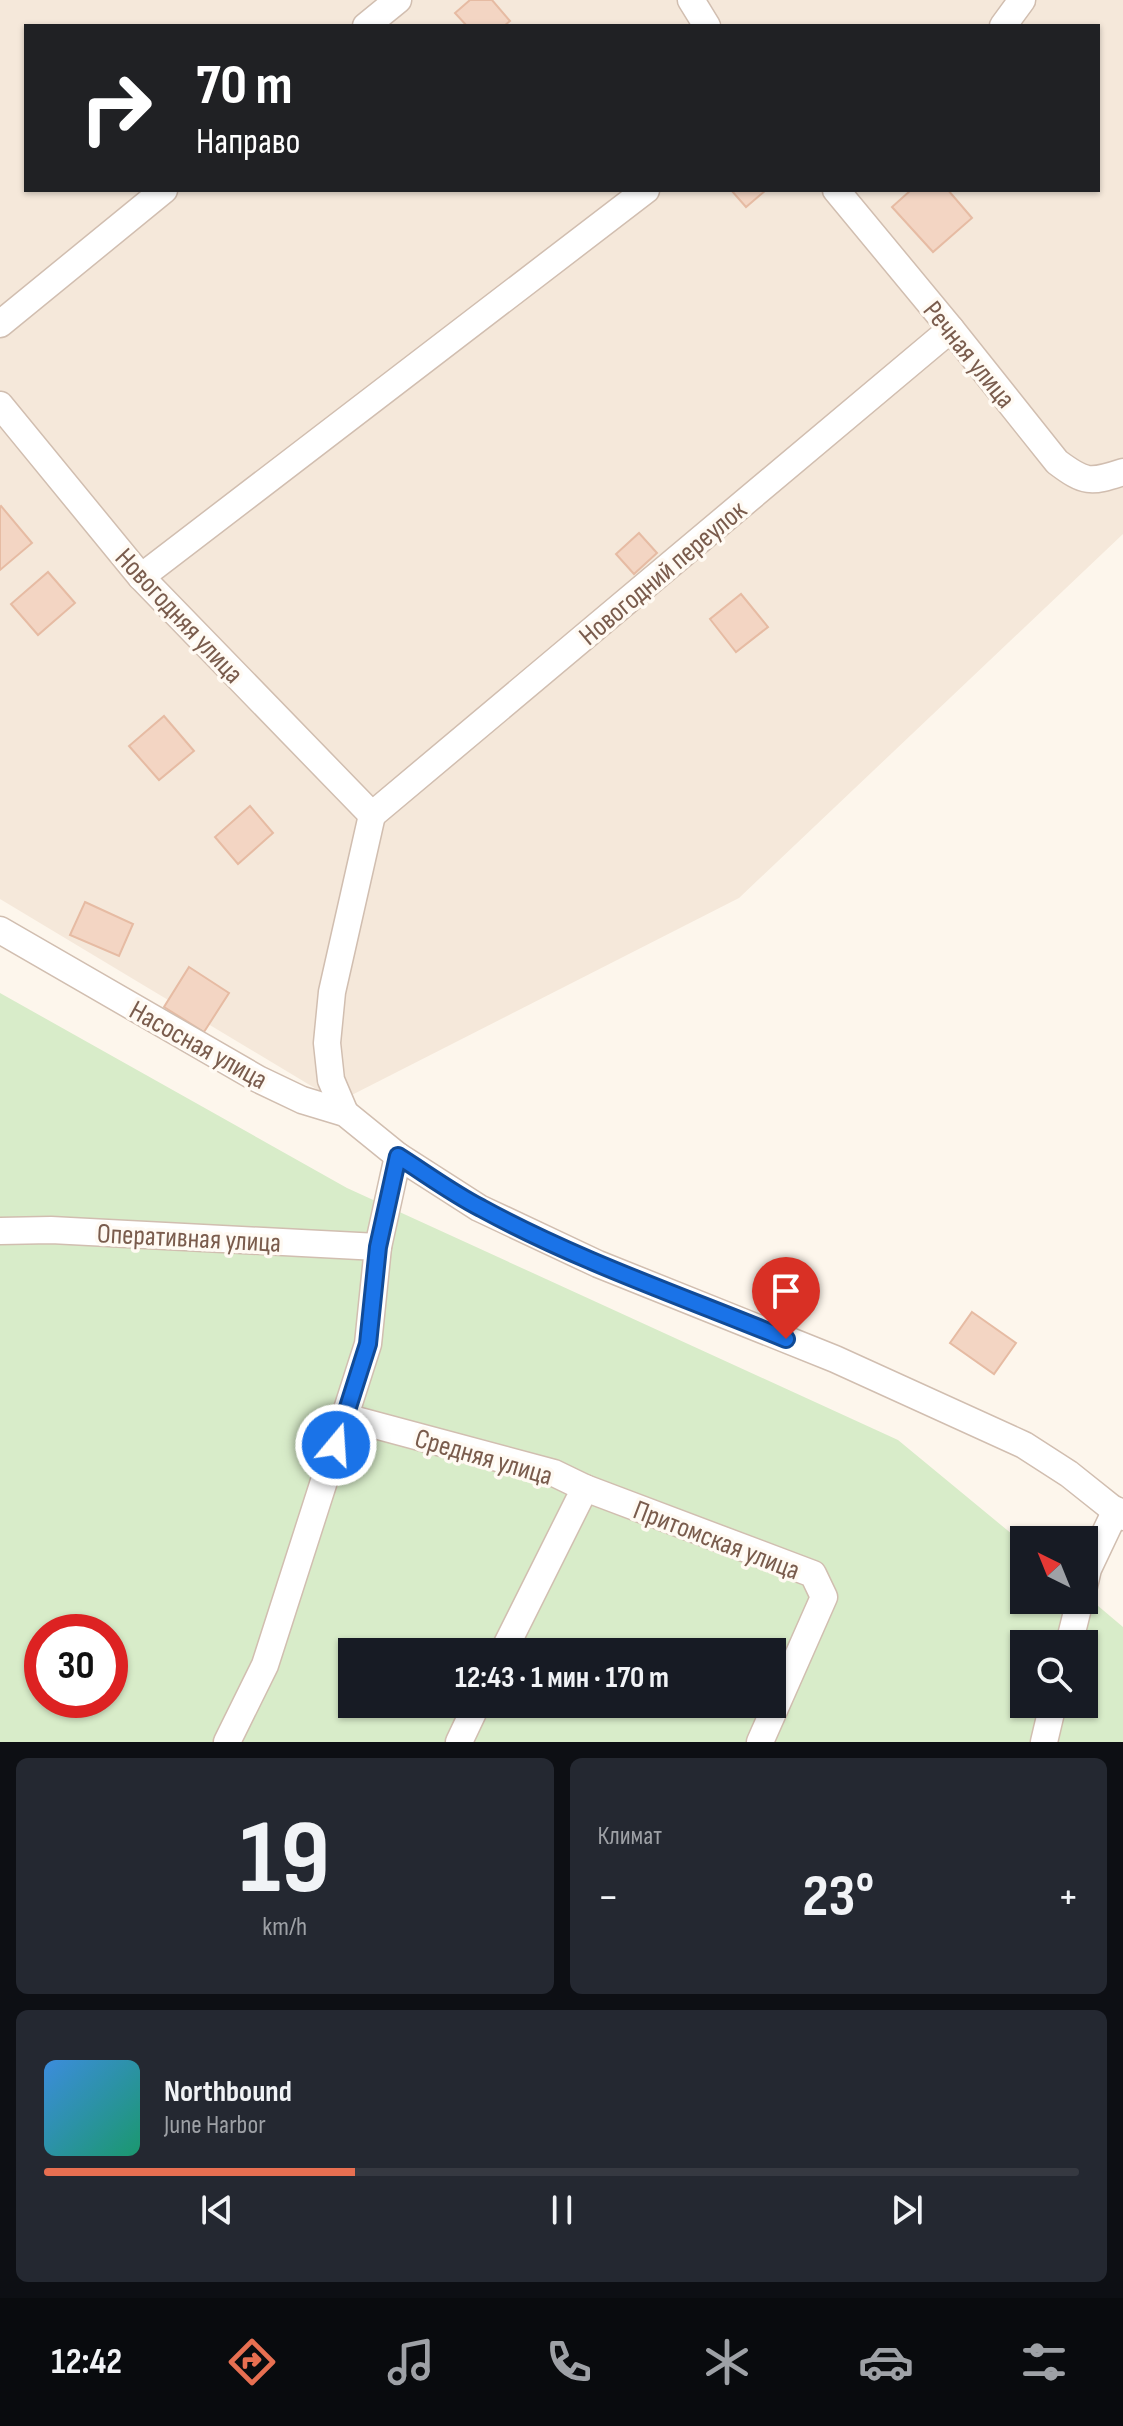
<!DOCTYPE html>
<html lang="ru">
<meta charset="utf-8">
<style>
:root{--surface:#171b24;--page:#242831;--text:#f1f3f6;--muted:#9ea1a6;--line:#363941;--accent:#e76f51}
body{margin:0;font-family:"Sofia Sans Condensed",sans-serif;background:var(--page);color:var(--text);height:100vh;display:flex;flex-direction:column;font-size:30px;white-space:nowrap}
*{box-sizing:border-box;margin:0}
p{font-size:26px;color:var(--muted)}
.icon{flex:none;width:44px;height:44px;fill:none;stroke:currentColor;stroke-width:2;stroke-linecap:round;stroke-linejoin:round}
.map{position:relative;height:1742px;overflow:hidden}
.panel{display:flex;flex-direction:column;gap:16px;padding:16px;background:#0d0f14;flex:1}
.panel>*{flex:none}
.guide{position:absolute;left:24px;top:24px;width:1076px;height:168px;border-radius:0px;box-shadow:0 2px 6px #0004;background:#202124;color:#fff;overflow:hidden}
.needle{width:52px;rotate:317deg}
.buttons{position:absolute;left:1010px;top:1526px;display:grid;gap:16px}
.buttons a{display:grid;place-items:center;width:88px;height:88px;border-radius:0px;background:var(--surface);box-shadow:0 2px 6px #0004;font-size:40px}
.speed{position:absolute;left:24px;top:1614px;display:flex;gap:16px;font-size:40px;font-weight:700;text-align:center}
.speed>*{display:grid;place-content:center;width:104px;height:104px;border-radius:50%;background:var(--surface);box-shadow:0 2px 6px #0004;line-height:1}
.speed .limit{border:12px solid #d22;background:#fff;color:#111}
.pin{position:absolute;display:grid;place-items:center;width:68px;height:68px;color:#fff;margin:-82px -34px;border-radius:50% 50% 50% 0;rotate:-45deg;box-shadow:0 0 8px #0007}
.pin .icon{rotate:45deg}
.me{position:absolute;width:88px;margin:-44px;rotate:18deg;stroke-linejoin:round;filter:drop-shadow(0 0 6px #0008)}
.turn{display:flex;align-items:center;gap:28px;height:168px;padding:0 40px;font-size:36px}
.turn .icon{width:104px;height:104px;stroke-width:2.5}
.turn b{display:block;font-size:56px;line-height:68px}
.big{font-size:60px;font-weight:700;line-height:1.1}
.panel .widget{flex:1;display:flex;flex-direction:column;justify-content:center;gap:12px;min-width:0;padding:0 28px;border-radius:12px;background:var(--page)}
.panel .dial{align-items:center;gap:0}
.dial b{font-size:104px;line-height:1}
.song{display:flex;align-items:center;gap:24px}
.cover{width:96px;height:96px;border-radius:12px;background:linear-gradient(135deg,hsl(210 70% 55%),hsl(160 70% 35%))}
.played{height:8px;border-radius:4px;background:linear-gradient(90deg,var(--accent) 30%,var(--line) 30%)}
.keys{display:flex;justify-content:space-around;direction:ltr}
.heat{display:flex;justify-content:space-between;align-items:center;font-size:44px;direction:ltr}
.panel .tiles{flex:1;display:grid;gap:16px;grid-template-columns:1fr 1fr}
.widget:last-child{grid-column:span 2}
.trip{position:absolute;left:338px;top:1638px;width:448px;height:80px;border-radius:0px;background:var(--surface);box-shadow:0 2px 6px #0004;font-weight:700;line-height:80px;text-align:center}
.tabs{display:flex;height:128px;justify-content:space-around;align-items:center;background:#090b0e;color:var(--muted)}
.tabs .icon{width:56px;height:56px}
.tabs .on{color:var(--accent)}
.tabs b{font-size:36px;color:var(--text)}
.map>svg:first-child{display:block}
.residential{fill:#f5e8da;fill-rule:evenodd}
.green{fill:#d8ecc9;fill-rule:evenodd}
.building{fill:#f3d5c3;stroke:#e6bba3;stroke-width:2}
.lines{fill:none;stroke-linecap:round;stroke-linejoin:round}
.street-casing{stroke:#d1beb0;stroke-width:29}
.street{stroke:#fff;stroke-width:26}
.route-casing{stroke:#114b97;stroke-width:20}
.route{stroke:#1a73e8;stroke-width:14}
.labels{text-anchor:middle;stroke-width:7;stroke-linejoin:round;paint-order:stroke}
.street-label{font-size:28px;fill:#7a5c4d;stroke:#fffaf3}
</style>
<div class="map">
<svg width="1123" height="1742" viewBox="0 0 1123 1742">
<rect width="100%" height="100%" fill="#fdf6ec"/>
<path class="residential" d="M0 0H1123V534L739 898 338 1102 0 899ZM26 26H1098V190H26Z"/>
<path class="green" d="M0 993 347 1188 898 1440 1024 1544V1600H1084V1594L1123 1627V1742H0ZM42 1632H110V1700H42ZM1024 1644H1084V1704H1024ZM352 1652H772V1704H352Z"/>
<g class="building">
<polygon points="470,0 492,0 510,21 504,26 467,26 455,13"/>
<polygon points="731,190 766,190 746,207"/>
<polygon points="911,190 948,190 972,218 933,252 892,207"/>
<polygon points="1,506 32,543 0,570 0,507"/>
<polygon points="639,533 657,553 634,574 616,554"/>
<polygon points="48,572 75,603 38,635 11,604"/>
<polygon points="741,594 768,627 736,652 710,619"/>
<polygon points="164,716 194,751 159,780 129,746"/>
<polygon points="250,806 273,833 238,864 215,837"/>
<polygon points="85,902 133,924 119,956 70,935"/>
<polygon points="189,967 229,993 204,1032 164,1007"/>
<polygon points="972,1312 1016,1343 994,1374 950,1343"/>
</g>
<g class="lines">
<defs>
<g id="street">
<polyline points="691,0 707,26"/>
<polyline points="366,26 398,0"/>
<polyline points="1003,26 1022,0"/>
<path d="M836 190 951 329 1057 462C1085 483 1090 483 1123 472"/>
<polyline points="0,324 164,190"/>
<polyline points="0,405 141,577 372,815"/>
<polyline points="141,577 646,190"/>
<polyline points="372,815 951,329"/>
<polyline points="0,930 258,1079 302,1100 345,1113 398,1156 479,1208 598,1264 835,1359 1024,1445 1069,1474 1123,1517"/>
<polyline points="345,1113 331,1080 327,1043 332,992 372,815"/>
<polyline points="0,1231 51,1230 378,1247"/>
<polyline points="345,1417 554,1473 585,1488 503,1652"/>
<polyline points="585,1488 813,1574 824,1597 760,1742"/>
<polyline points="1084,1586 1088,1569 1116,1510"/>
<polyline points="1069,1644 1080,1600"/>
<polyline points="227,1742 265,1665 368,1344 378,1247 398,1156"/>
<polyline points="459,1742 477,1704"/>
<polyline points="1044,1742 1053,1704"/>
</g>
</defs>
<use href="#street" class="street-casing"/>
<use href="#street" class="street"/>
</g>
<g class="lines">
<defs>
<path id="route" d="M336 1445 368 1344 378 1247 398 1156C425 1173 452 1193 481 1208 578 1261 684 1297 786 1339"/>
</defs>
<use href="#route" class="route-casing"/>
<use href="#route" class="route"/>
</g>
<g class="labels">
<g class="street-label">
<text transform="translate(970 354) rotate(51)" y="10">Речная улица</text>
<text transform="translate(662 572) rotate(-40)" y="10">Новогодний переулок</text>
<text transform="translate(180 615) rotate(47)" y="10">Новогодняя улица</text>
<text transform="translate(199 1044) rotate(29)" y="10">Насосная улица</text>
<text transform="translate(189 1237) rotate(3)" y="10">Оперативная улица</text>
<text transform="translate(484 1456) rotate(16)" y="10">Средняя улица</text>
<text transform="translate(717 1539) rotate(21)" y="10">Притомская улица</text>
</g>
</g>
</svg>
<div class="buttons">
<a><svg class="needle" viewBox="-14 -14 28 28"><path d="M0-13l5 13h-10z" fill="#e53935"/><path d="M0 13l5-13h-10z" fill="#9ea1a6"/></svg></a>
<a><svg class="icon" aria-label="search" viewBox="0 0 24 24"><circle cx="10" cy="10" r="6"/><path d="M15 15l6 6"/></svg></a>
</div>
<div class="speed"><div class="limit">30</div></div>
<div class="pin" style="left:786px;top:1339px;background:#d93025"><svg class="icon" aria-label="arrive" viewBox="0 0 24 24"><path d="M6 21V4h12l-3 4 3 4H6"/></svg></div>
<svg class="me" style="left:336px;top:1445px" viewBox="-20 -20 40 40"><circle r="17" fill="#1a73e8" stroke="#fff" stroke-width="3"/><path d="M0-11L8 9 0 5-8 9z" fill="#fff"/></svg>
<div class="trip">12:43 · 1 мин · 170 m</div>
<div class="guide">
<div class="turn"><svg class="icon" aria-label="right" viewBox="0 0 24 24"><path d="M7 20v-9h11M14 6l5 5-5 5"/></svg><div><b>70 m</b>Направо</div></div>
</div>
</div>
<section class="panel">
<div class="tiles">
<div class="widget dial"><b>19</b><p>km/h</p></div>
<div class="widget"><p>Климат</p>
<div class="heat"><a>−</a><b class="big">23°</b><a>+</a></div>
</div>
<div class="widget">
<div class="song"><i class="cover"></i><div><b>Northbound</b><p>June Harbor</p></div></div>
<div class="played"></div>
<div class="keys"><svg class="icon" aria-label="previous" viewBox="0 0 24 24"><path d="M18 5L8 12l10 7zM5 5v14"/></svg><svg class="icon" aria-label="pause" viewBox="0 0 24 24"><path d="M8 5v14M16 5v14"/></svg><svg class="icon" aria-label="next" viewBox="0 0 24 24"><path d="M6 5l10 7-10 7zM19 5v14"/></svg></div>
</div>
</div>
</section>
<nav class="tabs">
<b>12:42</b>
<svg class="icon on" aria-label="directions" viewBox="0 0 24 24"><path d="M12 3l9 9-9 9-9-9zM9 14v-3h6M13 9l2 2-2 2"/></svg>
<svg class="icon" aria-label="music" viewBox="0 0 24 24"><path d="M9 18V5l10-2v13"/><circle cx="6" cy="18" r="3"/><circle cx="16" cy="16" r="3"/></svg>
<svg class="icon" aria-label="phone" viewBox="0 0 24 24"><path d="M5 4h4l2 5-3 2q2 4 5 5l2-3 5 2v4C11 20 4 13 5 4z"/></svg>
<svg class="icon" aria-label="climate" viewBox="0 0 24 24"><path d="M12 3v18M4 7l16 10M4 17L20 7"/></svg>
<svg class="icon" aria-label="car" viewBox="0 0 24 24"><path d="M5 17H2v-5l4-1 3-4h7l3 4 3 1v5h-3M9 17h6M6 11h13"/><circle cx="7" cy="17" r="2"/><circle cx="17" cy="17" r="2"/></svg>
<svg class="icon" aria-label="filters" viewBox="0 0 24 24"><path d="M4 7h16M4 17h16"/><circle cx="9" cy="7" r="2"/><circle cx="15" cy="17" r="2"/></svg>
</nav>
